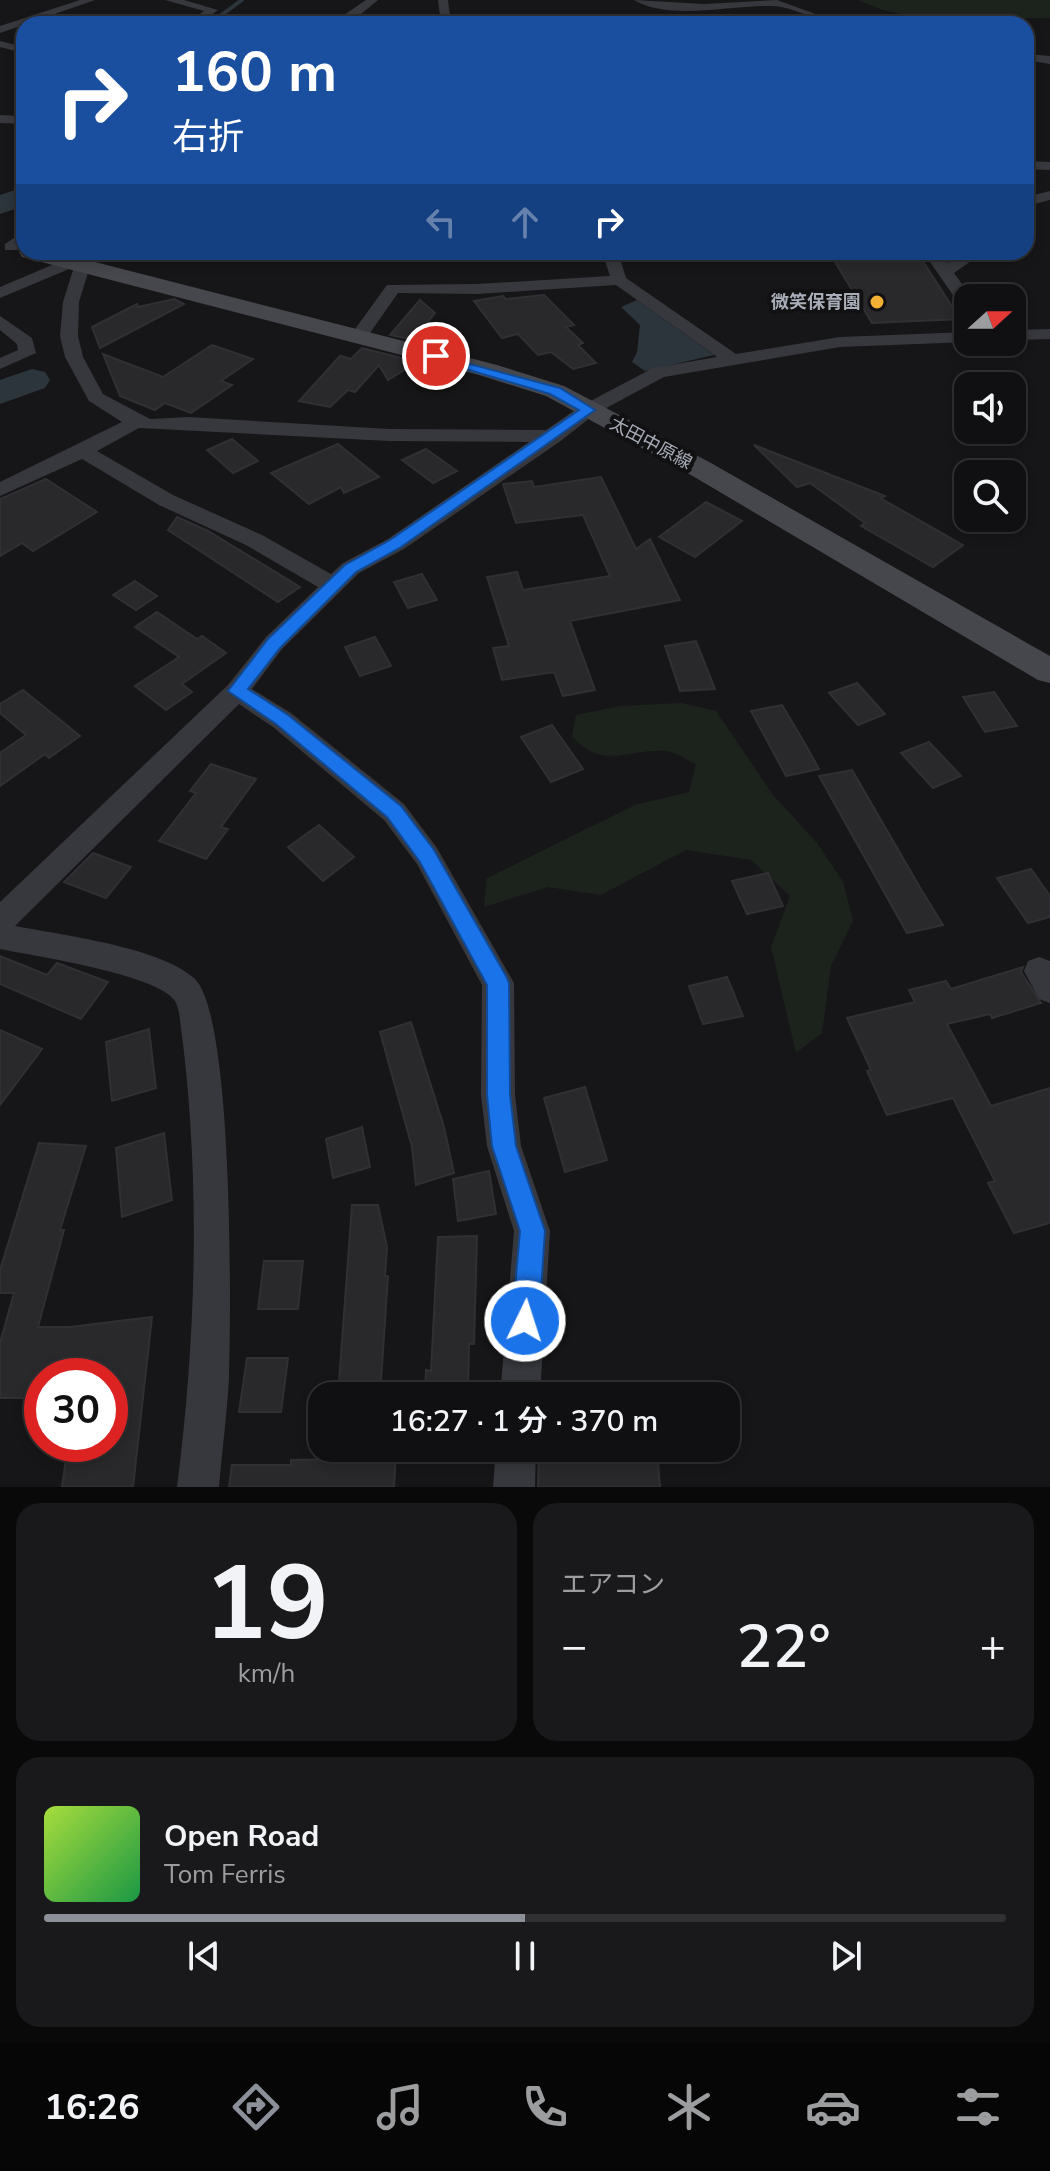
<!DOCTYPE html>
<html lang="ja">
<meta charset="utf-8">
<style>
:root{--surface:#101012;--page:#19191b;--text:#f1f3f6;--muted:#9c9d9f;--line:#303032;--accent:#8c9099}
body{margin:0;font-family:"Nunito Sans","Noto Sans JP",sans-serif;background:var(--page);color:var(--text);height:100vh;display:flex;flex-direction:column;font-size:30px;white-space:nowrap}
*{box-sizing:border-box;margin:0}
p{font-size:26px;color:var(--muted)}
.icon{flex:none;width:44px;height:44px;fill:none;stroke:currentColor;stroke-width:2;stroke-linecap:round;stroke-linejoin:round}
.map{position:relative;height:1487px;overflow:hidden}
.sheet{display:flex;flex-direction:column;gap:16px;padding:16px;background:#09090a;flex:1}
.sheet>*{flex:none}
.hud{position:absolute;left:16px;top:16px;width:1018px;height:244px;border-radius:24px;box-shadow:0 4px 12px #0003,0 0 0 2px var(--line);background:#1a4fa0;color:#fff;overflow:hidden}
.needle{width:52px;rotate:69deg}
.buttons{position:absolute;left:954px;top:284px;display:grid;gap:16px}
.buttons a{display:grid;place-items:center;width:72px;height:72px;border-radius:16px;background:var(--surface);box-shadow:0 4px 12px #0003,0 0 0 2px var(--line);font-size:40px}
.speed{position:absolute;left:24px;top:1358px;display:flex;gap:16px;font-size:40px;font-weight:700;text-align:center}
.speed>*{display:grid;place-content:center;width:104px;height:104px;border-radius:50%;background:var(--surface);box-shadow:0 4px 12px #0003,0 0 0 2px var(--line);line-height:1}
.speed .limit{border:12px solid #d22;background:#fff;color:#111}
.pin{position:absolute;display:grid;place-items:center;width:68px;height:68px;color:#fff;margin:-34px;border:4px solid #fff;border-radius:50%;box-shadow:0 2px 8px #0007}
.me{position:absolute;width:88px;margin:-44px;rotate:4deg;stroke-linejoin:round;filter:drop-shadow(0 0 6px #0008)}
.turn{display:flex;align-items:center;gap:28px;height:168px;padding:0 24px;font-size:36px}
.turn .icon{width:104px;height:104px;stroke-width:2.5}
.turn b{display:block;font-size:56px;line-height:68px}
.lanes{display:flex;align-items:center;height:76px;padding:0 24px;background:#0003;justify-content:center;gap:40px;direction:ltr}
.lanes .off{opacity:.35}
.big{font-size:60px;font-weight:600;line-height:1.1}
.sheet .tile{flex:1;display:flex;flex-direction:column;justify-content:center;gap:12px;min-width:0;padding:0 28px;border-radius:24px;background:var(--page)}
.sheet .dial{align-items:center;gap:0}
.dial b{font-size:104px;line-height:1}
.song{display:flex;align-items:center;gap:24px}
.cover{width:96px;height:96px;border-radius:12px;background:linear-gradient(135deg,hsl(80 70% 55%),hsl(140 70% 35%))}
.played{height:8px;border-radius:4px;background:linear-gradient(90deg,var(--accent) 50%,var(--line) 50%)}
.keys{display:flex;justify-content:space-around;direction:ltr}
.heat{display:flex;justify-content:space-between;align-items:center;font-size:44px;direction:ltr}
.sheet .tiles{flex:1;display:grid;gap:16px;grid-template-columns:1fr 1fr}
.tile:last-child{grid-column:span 2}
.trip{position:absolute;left:308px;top:1382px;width:432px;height:80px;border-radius:24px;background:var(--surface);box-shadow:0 4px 12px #0003,0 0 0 2px var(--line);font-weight:600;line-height:80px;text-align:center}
.tab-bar{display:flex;height:128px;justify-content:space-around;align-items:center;background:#060607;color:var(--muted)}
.tab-bar .icon{width:56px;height:56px}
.tab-bar .selected{color:var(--accent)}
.tab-bar b{font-size:36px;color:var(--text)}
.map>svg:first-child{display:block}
.green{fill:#1c231d}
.water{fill:#2c353c}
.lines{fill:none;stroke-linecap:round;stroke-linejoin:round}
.stream{stroke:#2c353c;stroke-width:4}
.river{fill:#2c353c;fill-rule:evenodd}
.building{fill:#29292c;stroke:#303034;stroke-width:2}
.street{fill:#37383d;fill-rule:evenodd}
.secondary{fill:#45474d;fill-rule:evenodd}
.route{fill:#1a73e8;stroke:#114b97;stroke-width:2}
.poi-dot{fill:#f2b134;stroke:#111113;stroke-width:3}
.labels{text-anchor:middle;stroke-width:8;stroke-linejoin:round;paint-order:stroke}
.far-poi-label{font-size:18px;font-weight:bold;fill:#a8adb8;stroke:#111113;text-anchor:end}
.far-street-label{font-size:18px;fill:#a8adb8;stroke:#111113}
</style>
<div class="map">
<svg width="1050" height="1487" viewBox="0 0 1050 1487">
<rect width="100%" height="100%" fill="#161618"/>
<g class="green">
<polygon points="858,0 1050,0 1050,18 1004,18 974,24 946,24 883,10"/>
<path d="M681 703 716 711 773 795 817 843 843 882 853 921 831 966 822 1033 796 1053 771 947 790 896 751 860 686 850 601 895 548 887 484 907 487 878 635 805 689 792 696 764C687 760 676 752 667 751 628 748 605 771 572 737L576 715 620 706Z"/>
</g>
<polygon class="water" points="637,300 714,355 645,371 632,362 637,352 640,325 621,307"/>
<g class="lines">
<polyline class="stream" points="209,24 242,0"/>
<g class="river">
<polygon points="24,187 24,206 0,214 0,195"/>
<polygon points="32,369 45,372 50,380 45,388 0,404 0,380"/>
</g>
</g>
<g class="building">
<polygon points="829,252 917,252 960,319 872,323"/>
<polygon points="544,295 574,325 566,327 583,343 578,345 596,363 573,369 551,352 538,355 518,334 502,338 474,301 503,296 506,299"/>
<polygon points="174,299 184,304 100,348 92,327 137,304 138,307"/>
<polygon points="420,300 435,313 413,340 390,335"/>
<polygon points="212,345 253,359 221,381 232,385 191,413 165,403 155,410 120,396 103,354 163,377"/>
<polygon points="362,348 417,362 388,380 379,365 355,392 348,390 330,407 299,401 340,356 351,359"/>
<polygon points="232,439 258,461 233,473 207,450"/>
<polygon points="338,444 379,477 344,493 341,487 309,504 271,473"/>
<polygon points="754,445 885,496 880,498 963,545 933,567 861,526 865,523 810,483 797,487"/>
<polygon points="426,449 457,471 433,483 402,460"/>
<polygon points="601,477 636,549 650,539 680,600 570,621 595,690 563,696 554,672 502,680 493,648 509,646 487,577 517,572 523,590 610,576 583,515 516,523 503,484 532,481 534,487"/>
<polygon points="46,479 97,512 33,551 22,543 0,556 0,499"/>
<polygon points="706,502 742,521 695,557 659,537"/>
<polygon points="177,517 208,531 300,587 278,602 168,530"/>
<polygon points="422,574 437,600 408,608 394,582"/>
<polygon points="135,581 157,596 136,610 113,595"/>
<polygon points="157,612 197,639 202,636 226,653 182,684 192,692 166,710 135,686 179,657 135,627"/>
<polygon points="375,637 391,666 360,676 345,647"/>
<polygon points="696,641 715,689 680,691 665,646"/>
<polygon points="857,683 885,714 858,725 829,693"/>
<polygon points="23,690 80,736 49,758 45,754 0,786 0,753 26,735 0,713 0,704"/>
<polygon points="994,692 1017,726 985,732 963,697"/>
<polygon points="782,705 804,742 819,769 786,776 751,711"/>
<polygon points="552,725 583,769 551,782 521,737"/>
<polygon points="929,742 961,776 933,788 901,753"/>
<polygon points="211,764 256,779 221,827 228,829 206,859 159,841 196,793 190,791"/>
<polygon points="852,770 922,891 943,925 907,933 819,776"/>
<polygon points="319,825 354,857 323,881 288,847"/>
<polygon points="93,853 131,867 106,898 64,882"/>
<polygon points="1031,869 1050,896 1050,917 1028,923 997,878"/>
<polygon points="768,873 783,906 747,914 732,881"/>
<polygon points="0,956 47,975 57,963 108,982 81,1019 0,984"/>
<polygon points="1023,967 1021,972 1041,1003 992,1018 990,1014 947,1024 991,1106 1050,1088 1050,1223 1014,1233 988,1183 995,1181 953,1098 887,1115 867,1071 871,1070 847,1018 915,1002 909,990 946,981 951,989"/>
<polygon points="727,977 743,1016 703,1024 689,986"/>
<polygon points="411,1022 444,1127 454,1173 416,1185 412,1147 380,1032"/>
<polygon points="149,1029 156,1088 112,1101 106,1042"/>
<polygon points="0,1030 42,1049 0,1105"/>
<polygon points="585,1087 607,1160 565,1172 544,1098"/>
<polygon points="362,1127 370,1167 333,1178 326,1139"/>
<polygon points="164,1133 172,1200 122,1217 116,1148"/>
<polygon points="39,1143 86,1146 60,1230 64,1230 38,1327 70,1327 152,1317 133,1487 62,1487 68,1444 110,1444 110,1376 42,1376 41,1398 0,1398 0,1343 14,1293 0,1293 0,1270"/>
<polygon points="489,1171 496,1214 458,1221 453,1179"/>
<polygon points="352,1205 378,1205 387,1247 385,1276 388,1276 380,1396 338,1396"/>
<polygon points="477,1236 474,1344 469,1344 468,1396 425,1396 426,1370 431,1371 438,1237"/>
<polygon points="264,1261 303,1261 298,1309 258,1309"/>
<polygon points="247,1358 288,1358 281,1412 239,1412"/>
<polygon points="539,1448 657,1448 660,1487 538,1487"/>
<polygon points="353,1454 396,1454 394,1487 229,1487 232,1465 291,1465 291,1460 352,1459"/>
</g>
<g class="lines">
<g class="street">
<polygon points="80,0 95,0 0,33 0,26"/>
<polygon points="165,0 184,0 218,10 199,24 187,24 204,11"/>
<polygon points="366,0 378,0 349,24 339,24 344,15"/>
<polygon points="438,0 448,0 451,24 441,24"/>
<path d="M634 0 704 4 777 0 843 24C818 24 795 6 771 6 731 5 669 21 634 0Z"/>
<polygon points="0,41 24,47 24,53 0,47"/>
<polygon points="1026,54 1050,56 1050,64 1026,60"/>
<polygon points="0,115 24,116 24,124 0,123"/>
<polygon points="1026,161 1050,162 1050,170 1026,169"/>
<polygon points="1050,191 1050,200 1026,206 1026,197"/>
<polygon points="24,231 24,244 17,250 5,250 5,244"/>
<path d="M602 252H618L626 278 736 354 840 337 968 332 969 342 840 347 664 377 595 414 562 440 404 549 359 573 282 649 252 689 291 713 404 804 437 848 514 983 515 1095 521 1146 550 1231 540 1396H500L514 1231 487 1146 481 1095 482 985 417 864 384 820 273 727 239 704 15 926C62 935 159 947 194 978 234 1013 231 1315 229 1378 227 1415 222 1451 219 1487H177C197 1331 201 1168 179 1013 178 1009 177 1004 175 1001 157 974 34 956 0 949V902L228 685 266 637 318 587 246 545 159 505 82 459 0 496V482L122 422 89 401 65 357 60 336 63 302 74 267 0 298V287L64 260 88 263 90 266 79 302 78 336 83 357 103 394 150 419 189 417 389 429 546 430 581 406 653 368 717 357 616 285 477 294 398 293 365 340 359 341 350 336 387 285 477 284 610 276ZM139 428 389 441 529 442 388 539 343 563 331 574 262 535 173 495 97 451Z"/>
<polygon points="923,252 939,252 947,263 965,252 984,252 954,273 972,298 968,298 968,309 962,308"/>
<polygon points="0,316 32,338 36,353 0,369 0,358 18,350 17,344 0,330"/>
<polygon points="1050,329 1050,339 1012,340 1012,330"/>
<polygon points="1039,957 1050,961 1050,1003 1039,999 1024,971 1028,961"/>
<polygon points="496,1448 536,1448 535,1487 493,1487"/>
</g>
<polygon class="secondary" points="24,247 24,252 56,252 497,365 564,386 711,463 1050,656 1050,683 1038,680 691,475 546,396 479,375 22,257 19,252"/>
</g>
<polygon class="route" points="432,354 560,388 595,410 401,547 356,572 280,648 248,689 288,715 401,806 434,850 506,976 509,983 510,1095 516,1146 545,1231 539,1321 535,1330 525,1334 516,1330 512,1321 520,1231 492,1146 487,1095 487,985 420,862 387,817 276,724 228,691 268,639 345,565 390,540 579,410 550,394 432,359"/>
<circle class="poi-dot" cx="877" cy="302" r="8"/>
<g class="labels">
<g class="far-poi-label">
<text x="861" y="308">微笑保育園</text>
</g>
<g class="far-street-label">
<text transform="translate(651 443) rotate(28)" y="6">太田中原線</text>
</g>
</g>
</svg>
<div class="buttons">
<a><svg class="needle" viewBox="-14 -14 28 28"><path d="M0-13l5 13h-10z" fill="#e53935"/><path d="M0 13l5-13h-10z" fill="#9c9d9f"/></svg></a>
<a><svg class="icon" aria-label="sound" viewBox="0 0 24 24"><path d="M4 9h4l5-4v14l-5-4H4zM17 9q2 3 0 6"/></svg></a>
<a><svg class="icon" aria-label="search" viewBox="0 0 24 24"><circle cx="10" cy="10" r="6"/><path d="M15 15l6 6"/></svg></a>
</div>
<div class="speed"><div class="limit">30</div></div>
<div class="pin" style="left:436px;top:356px;background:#d93025"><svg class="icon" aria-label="arrive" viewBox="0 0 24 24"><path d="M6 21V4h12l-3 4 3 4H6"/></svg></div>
<svg class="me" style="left:525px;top:1321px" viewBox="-20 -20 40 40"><circle r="17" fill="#1a73e8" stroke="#fff" stroke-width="3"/><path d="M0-11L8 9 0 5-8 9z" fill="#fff"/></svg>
<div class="trip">16:27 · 1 分 · 370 m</div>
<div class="hud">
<div class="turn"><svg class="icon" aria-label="right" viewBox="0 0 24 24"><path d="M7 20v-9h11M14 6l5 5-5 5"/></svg><div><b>160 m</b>右折</div></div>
<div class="lanes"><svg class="icon off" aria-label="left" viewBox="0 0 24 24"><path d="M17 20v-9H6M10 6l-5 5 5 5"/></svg><svg class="icon off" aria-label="ahead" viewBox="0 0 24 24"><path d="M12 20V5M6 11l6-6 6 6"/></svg><svg class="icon" aria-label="right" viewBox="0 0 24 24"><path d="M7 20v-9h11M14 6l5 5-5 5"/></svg></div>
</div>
</div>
<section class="sheet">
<div class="tiles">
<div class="tile dial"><b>19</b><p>km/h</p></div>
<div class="tile"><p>エアコン</p>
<div class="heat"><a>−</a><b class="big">22°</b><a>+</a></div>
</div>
<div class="tile">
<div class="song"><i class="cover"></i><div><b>Open Road</b><p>Tom Ferris</p></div></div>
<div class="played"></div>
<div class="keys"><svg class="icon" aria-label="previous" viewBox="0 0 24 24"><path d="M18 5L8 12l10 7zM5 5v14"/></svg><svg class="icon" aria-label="pause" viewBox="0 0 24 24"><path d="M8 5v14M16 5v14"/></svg><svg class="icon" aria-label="next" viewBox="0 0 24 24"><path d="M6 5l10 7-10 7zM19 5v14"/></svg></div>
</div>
</div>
</section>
<nav class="tab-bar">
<b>16:26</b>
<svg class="icon selected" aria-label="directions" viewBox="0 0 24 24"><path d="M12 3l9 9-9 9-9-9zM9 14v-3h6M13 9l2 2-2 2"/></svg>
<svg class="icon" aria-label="music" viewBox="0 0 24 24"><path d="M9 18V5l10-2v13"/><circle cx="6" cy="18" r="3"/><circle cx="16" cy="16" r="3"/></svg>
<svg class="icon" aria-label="phone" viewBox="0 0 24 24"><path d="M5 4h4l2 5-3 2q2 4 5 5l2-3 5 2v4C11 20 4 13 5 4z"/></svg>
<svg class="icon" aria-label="climate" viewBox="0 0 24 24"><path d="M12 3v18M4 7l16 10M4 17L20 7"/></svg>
<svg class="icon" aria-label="car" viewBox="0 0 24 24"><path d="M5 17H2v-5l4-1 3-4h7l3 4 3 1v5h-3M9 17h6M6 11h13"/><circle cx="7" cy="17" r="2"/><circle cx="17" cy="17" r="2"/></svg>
<svg class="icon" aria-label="filters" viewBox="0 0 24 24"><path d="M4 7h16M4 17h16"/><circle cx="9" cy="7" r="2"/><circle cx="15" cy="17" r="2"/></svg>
</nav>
